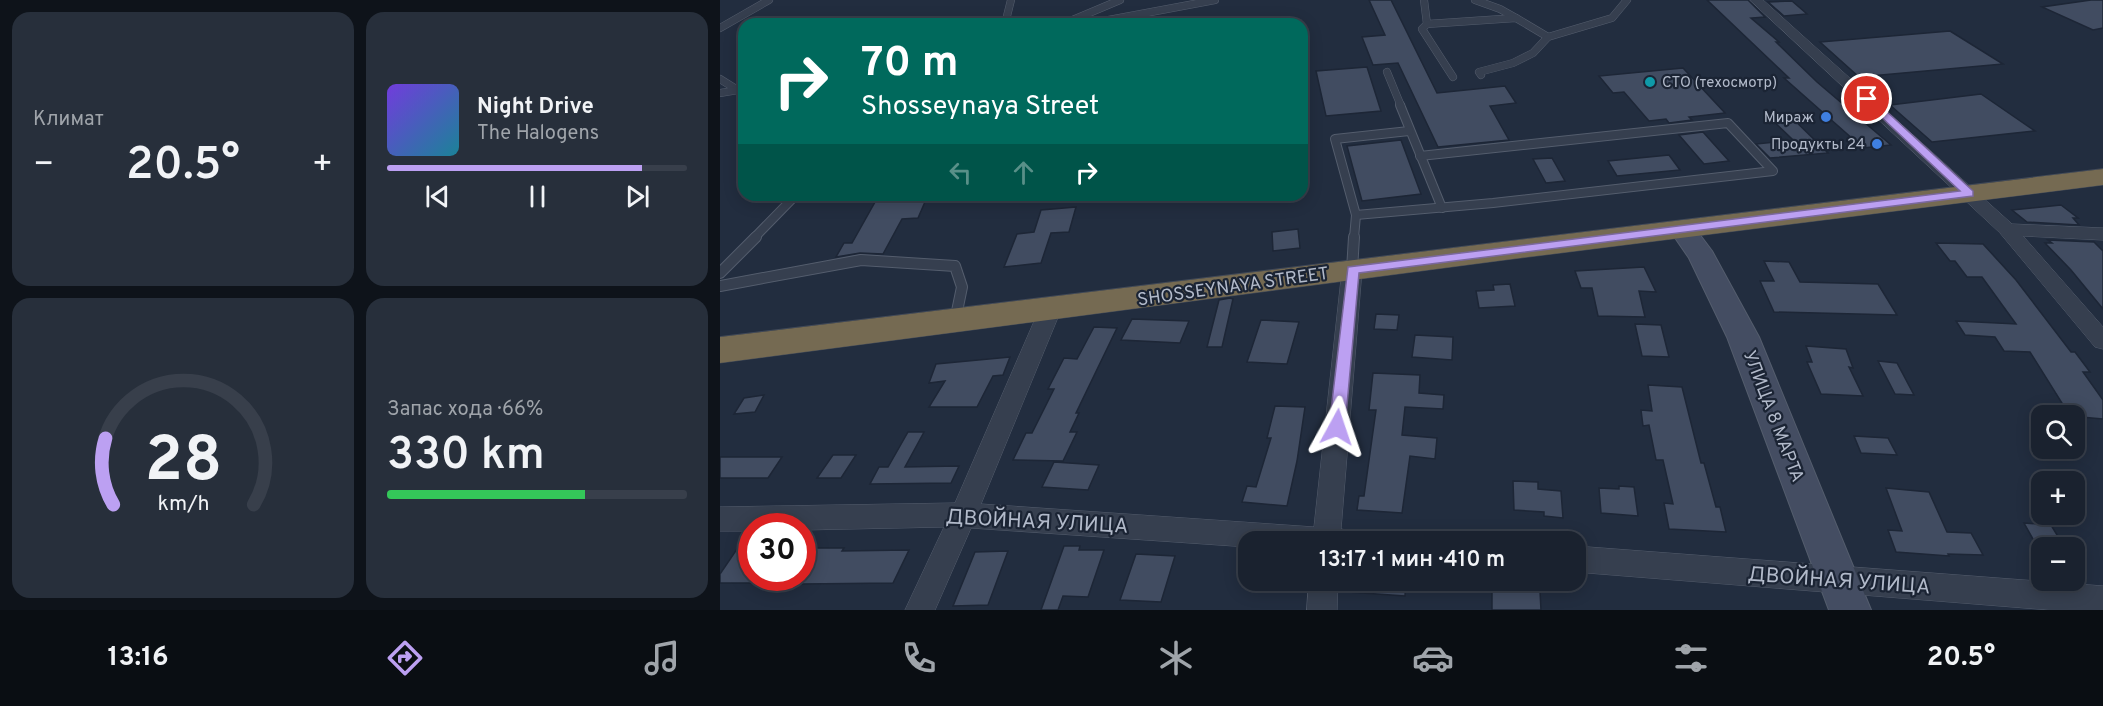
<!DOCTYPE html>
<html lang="ru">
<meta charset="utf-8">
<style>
:root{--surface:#1a222f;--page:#272f3b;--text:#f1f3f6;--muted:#9fa4aa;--line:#383f4b;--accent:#bca0f2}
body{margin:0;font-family:Overpass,sans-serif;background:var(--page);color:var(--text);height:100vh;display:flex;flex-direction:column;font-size:22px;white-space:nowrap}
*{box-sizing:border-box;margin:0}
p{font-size:20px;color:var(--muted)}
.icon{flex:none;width:33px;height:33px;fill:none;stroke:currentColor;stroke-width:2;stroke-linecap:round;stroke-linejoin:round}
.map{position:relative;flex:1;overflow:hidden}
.panel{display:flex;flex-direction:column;gap:12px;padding:12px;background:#0e131a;width:720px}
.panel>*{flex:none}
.hud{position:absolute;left:18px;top:18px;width:570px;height:183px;border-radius:18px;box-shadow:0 3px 15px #0003,0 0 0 2px var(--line);background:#00695c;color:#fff;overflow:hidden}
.buttons{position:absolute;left:1311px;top:405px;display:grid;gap:12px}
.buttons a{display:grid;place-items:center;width:54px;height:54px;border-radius:12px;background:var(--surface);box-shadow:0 3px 15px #0003,0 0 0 2px var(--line);font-size:30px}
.speed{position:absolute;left:18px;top:513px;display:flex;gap:12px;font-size:30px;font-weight:700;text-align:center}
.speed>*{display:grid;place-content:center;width:78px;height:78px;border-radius:50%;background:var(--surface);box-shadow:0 3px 15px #0003,0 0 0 2px var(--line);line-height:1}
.speed .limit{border:9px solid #d22;background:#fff;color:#111}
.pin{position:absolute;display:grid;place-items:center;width:51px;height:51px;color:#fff;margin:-26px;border:3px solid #fff;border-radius:50%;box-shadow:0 2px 6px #0007}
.me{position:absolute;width:66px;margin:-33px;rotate:5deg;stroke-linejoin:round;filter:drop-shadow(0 0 4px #0008)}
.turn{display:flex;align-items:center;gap:21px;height:126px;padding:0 24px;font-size:27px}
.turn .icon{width:78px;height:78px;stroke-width:2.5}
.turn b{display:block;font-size:42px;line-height:51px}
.lanes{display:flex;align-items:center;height:57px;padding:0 24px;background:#0003;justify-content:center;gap:30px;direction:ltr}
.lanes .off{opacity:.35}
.big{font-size:45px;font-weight:600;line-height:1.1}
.panel .card{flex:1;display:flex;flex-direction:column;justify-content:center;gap:9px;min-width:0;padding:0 21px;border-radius:18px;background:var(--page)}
.panel .dial{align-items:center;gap:0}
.dial svg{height:156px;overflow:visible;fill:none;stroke:var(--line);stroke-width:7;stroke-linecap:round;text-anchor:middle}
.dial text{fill:var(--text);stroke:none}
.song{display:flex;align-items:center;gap:18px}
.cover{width:72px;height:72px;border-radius:9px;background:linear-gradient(135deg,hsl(260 70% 55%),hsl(190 70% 35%))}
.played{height:6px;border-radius:3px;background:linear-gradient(90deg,var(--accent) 85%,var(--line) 85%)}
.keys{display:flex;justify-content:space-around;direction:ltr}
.heat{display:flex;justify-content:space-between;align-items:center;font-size:33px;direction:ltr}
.charge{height:9px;border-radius:4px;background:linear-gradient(90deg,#34c759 66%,var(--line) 0)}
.panel .tiles{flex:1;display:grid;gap:12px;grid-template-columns:repeat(2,1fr)}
.trip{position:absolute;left:518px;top:531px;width:348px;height:60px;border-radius:18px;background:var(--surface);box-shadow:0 3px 15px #0003,0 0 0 2px var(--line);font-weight:600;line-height:60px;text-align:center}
.menu{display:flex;height:96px;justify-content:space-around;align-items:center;background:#0a0e13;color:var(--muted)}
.menu .icon{width:42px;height:42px}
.menu .on{color:var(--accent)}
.menu b{font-size:27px;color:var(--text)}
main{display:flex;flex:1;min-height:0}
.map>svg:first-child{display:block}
.building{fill:#414c61;stroke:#1d2636;stroke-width:1.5}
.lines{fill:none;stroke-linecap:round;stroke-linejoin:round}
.lane-far2-casing{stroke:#545d6d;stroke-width:8}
.lane-far1-casing{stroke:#545d6d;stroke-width:10}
.lane-casing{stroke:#545d6d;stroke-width:12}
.street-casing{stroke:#545d6d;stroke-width:1}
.secondary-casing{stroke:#545d6d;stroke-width:2}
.highway-casing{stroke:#414a5a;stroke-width:1}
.lane-far2{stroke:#363f4f;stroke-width:7}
.lane-far1{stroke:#363f4f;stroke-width:8}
.lane{stroke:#363f4f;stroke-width:10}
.street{fill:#363f4f;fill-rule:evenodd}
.secondary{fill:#444d62;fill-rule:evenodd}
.highway{fill:#756a52;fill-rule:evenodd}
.route{fill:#bca0f2;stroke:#7a689d;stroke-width:1.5}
.culture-dot{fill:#0f9aa8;stroke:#1b2434;stroke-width:2}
.shop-dot{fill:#3f7fe0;stroke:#1b2434;stroke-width:2}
.labels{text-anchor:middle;stroke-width:4.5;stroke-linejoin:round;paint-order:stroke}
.far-poi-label{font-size:15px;fill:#b2baca;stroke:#1b2434;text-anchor:end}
.street-label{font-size:18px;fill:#b2baca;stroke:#1b2434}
.near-street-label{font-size:21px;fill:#b2baca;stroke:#1b2434}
</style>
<main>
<section class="panel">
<div class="tiles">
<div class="card"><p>Климат</p>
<div class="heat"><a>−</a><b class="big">20.5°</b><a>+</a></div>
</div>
<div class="card">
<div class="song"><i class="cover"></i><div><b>Night Drive</b><p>The Halogens</p></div></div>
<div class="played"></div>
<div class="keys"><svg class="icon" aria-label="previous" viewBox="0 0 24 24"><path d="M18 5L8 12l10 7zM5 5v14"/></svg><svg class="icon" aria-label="pause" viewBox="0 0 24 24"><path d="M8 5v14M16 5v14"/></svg><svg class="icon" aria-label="next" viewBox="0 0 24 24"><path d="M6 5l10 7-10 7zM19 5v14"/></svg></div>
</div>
<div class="card dial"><svg viewBox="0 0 100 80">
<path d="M14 69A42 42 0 1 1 86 69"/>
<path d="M14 69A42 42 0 0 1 10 35" stroke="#bca0f2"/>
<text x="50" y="56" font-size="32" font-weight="700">28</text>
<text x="50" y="72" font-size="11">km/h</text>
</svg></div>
<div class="card"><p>Запас хода · 66%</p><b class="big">330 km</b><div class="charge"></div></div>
</div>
</section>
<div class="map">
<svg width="1383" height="610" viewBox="0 0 1383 610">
<rect width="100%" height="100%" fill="#222d3f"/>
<g class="building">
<polygon points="649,0 671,0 717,93 785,86 796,103 770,106 789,140 718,147 678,63 653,65 642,37 665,35"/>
<polygon points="987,0 1028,0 1045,17 1031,18 1059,42 1056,42 1097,82 1171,145 1143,148 1064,78 1069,78"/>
<polygon points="1371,0 1383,0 1383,28 1373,30 1322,7"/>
<polygon points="1072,1 1087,14 1064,16 1048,2"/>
<polygon points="1230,31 1283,64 1139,77 1100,42"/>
<polygon points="647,67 661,111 606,116 596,71"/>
<polygon points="963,68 1005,113 969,117 972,120 949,123 946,119 929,121 904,92 893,93 879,76"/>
<polygon points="1261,94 1315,131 1212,142 1170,105"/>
<polygon points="1068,114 1108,153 1050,158 1036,144 1073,140 1048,116"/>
<polygon points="983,132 1009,161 984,164 959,135"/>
<polygon points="681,140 701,194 642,201 627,146"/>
<polygon points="949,155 960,170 897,176 888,161"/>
<polygon points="832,158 845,181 826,183 813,159"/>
<polygon points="159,195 208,195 198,218 182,219 163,254 140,253 116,257 124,243 132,243"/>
<polygon points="1341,205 1358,218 1353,218 1359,225 1307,222 1292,210"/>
<polygon points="356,207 349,232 331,233 321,263 284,267 297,234 314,232 321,210"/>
<polygon points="578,229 580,248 553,251 552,232"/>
<polygon points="1328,240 1374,242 1383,251 1383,309 1351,270 1325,243 1332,243"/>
<polygon points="1216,243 1263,244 1296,280 1351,352 1355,352 1370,372 1363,372 1383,400 1383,419 1350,416 1310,352 1284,351 1275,337 1245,335 1236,321 1296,324 1262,277 1247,277 1235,261 1230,261"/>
<polygon points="1044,261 1069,262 1080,282 1158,284 1177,315 1054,312 1040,281 1054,281"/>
<polygon points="924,267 936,292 919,291 925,317 878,316 872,288 861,288 855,271"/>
<polygon points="790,284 795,306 759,308 756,291 774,290 773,285"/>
<polygon points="510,298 513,299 502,347 487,347 499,300"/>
<polygon points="656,314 679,315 677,330 654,329"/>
<polygon points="412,319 469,321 460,343 401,340"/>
<polygon points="541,320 579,322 567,364 527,362"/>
<polygon points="915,324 941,325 949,357 922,356"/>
<polygon points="374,327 397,328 356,413 359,413 350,432 357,432 343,461 293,460 306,433 312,433 334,389 328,389 344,358 357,359"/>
<polygon points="695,335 733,337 732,360 692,357"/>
<polygon points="1086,346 1126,349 1133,368 1129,367 1143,396 1101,394 1087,362 1092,362"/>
<polygon points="290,357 283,375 273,376 257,407 209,407 225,381 209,383 216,364"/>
<polygon points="1158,361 1177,363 1194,395 1175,394"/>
<polygon points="653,373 700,375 699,393 724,395 723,409 685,407 682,435 717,438 715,459 690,456 682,513 637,510 639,496 644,496 656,410 649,410"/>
<polygon points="928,385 962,387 981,463 984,463 996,507 1000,507 1006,532 949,529 944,503 953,504 943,460 936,460 929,425 923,426 921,410 932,411"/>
<polygon points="44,395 35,412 14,414 24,398"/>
<polygon points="555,406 585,407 577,461 567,506 522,502 527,486 536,487 551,438 547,438"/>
<polygon points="188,432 204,432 185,467 239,466 231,483 150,484 159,467 168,467"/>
<polygon points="1134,436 1168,438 1177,455 1141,453"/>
<polygon points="113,455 136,455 121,478 97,478"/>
<polygon points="0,457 62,457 48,478 0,478"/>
<polygon points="334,462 379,465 368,490 322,487"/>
<polygon points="793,481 818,482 818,489 841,491 843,518 824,516 824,512 794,510"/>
<polygon points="899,486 914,487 918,516 881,513 879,488 899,489"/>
<polygon points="1166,488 1209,492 1227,532 1251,533 1263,555 1228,554 1229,556 1176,552 1168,530 1182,531"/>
<polygon points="1304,523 1331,525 1345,548 1318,548"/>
<polygon points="344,546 360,546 359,550 384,550 368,597 343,596 338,610 321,610"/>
<polygon points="87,548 124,548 122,551 189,550 173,583 82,584 82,555"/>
<polygon points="17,549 32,549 32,583 0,583 0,574"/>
<polygon points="288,551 268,605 233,606 255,552"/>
<polygon points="416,554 455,556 441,602 400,600"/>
<polygon points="630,580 686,580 685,596 629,592"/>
<polygon points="772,580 790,580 790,588 820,591 821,610 772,610"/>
</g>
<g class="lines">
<defs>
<g id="lane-far2">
<polyline points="704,0 707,24 702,29 733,77"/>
<polyline points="755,0 780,9 796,18"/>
<polyline points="285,24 291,0"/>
<polyline points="343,24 400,0"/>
<polyline points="367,24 495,0"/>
<polyline points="707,24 796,18 828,37"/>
<polyline points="0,28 49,0"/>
<polyline points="667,72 681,106"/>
<polyline points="761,75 759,72 793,63 813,53 828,37 892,18 907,0"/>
<polyline points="0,79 16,89"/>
<polyline points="0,93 24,89"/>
</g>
<g id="lane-far1">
<polyline points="680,105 722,208"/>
<polyline points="636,215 773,203 1053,171 1008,123 700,156"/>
<polyline points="34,238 76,195"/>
<polyline points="634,238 636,215 615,139 689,131"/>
</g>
<g id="lane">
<polyline points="632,270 634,237"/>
<polyline points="0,273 36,237"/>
<polyline points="0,286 141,260 235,266 242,287 235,321"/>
</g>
<g id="street">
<polygon points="1030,0 1043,0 1292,224 1383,228 1383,240 1303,236 1383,327 1383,349 1375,347 1280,233"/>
<polygon points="632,264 639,265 642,270 621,529 643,533 647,542 528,542 528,547 251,528 215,610 185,610 224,527 82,530 82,526 32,526 32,531 0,531 0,507 235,503 319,310 323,305 330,303 337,305 341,310 261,504 594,527 622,270 625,265"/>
<polygon points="855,546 1383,586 1383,610 1330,610 855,572"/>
<polygon points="589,580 618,580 617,610 587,610"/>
</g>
<polygon id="secondary" points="962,221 971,223 992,251 1039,337 1151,610 1109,610 1007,337 969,258 949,229 953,223"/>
<polygon id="highway" points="1383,169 1383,185 785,260 0,363 0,337"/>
</defs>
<use href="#lane-far2" class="lane-far2-casing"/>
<use href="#lane-far1" class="lane-far1-casing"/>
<use href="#lane" class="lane-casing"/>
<use href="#street" class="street-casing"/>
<use href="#secondary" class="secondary-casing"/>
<use href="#highway" class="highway-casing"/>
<use href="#lane-far2" class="lane-far2"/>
<use href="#lane-far1" class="lane-far1"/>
<use href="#lane" class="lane"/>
<use href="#street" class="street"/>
<use href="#secondary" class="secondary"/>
<use href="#highway" class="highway"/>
</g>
<polygon class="route" points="1144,97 1151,97 1253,191 1253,196 639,273 625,427 623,432 617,433 611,432 609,427 628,267 1240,191 1144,101"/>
<circle class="culture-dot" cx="930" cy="82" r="6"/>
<g class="shop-dot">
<circle cx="1106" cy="117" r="6"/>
<circle cx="1157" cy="144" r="6"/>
</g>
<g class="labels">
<g class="far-poi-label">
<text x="942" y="87" text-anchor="start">СТО (техосмотр)</text>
<text x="1094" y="122">Мираж</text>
<text x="1145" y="149">Продукты 24</text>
</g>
<g class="street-label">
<text transform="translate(513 286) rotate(-8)" y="6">SHOSSEYNAYA STREET</text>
<text transform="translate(1054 416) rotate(69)" y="6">УЛИЦА 8 МАРТА</text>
</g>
<g class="near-street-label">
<text transform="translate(317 521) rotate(3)" y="7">ДВОЙНАЯ УЛИЦА</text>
<text transform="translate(1119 580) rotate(4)" y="7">ДВОЙНАЯ УЛИЦА</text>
</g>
</g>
</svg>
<div class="buttons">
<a><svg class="icon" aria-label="search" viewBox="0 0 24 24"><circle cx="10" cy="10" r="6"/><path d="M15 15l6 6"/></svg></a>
<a>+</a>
<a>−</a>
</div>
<div class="speed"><div class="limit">30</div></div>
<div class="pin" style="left:1147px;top:99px;background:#d93025"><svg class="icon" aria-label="arrive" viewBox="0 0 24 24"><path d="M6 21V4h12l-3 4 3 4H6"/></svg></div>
<svg class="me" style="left:617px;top:427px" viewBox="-20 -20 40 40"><path d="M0-17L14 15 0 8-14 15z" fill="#bca0f2" stroke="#fff" stroke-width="4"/></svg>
<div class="trip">13:17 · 1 мин · 410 m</div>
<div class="hud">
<div class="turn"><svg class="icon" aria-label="right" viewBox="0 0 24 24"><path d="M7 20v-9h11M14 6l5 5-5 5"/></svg><div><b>70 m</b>Shosseynaya Street</div></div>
<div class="lanes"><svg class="icon off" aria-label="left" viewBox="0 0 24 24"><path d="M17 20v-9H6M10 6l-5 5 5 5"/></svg><svg class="icon off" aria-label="ahead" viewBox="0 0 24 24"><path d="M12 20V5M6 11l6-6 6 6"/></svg><svg class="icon" aria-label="right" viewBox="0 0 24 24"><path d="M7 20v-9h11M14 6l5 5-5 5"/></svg></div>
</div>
</div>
</main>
<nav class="menu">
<b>13:16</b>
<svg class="icon on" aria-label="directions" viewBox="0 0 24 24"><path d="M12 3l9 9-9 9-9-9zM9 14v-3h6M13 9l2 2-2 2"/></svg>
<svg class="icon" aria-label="music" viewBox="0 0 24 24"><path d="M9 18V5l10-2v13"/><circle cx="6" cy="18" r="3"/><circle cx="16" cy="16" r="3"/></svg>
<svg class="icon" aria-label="phone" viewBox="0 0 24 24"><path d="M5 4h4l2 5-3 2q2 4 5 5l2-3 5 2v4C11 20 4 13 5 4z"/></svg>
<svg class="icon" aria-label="climate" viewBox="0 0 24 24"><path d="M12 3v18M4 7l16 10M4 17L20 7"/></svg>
<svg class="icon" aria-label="car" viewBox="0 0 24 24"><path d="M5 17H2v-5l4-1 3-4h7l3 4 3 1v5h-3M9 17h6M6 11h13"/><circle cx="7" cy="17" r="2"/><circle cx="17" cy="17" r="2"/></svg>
<svg class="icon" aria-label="filters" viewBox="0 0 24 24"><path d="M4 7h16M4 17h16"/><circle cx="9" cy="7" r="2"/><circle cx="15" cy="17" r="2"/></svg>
<b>20.5°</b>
</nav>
